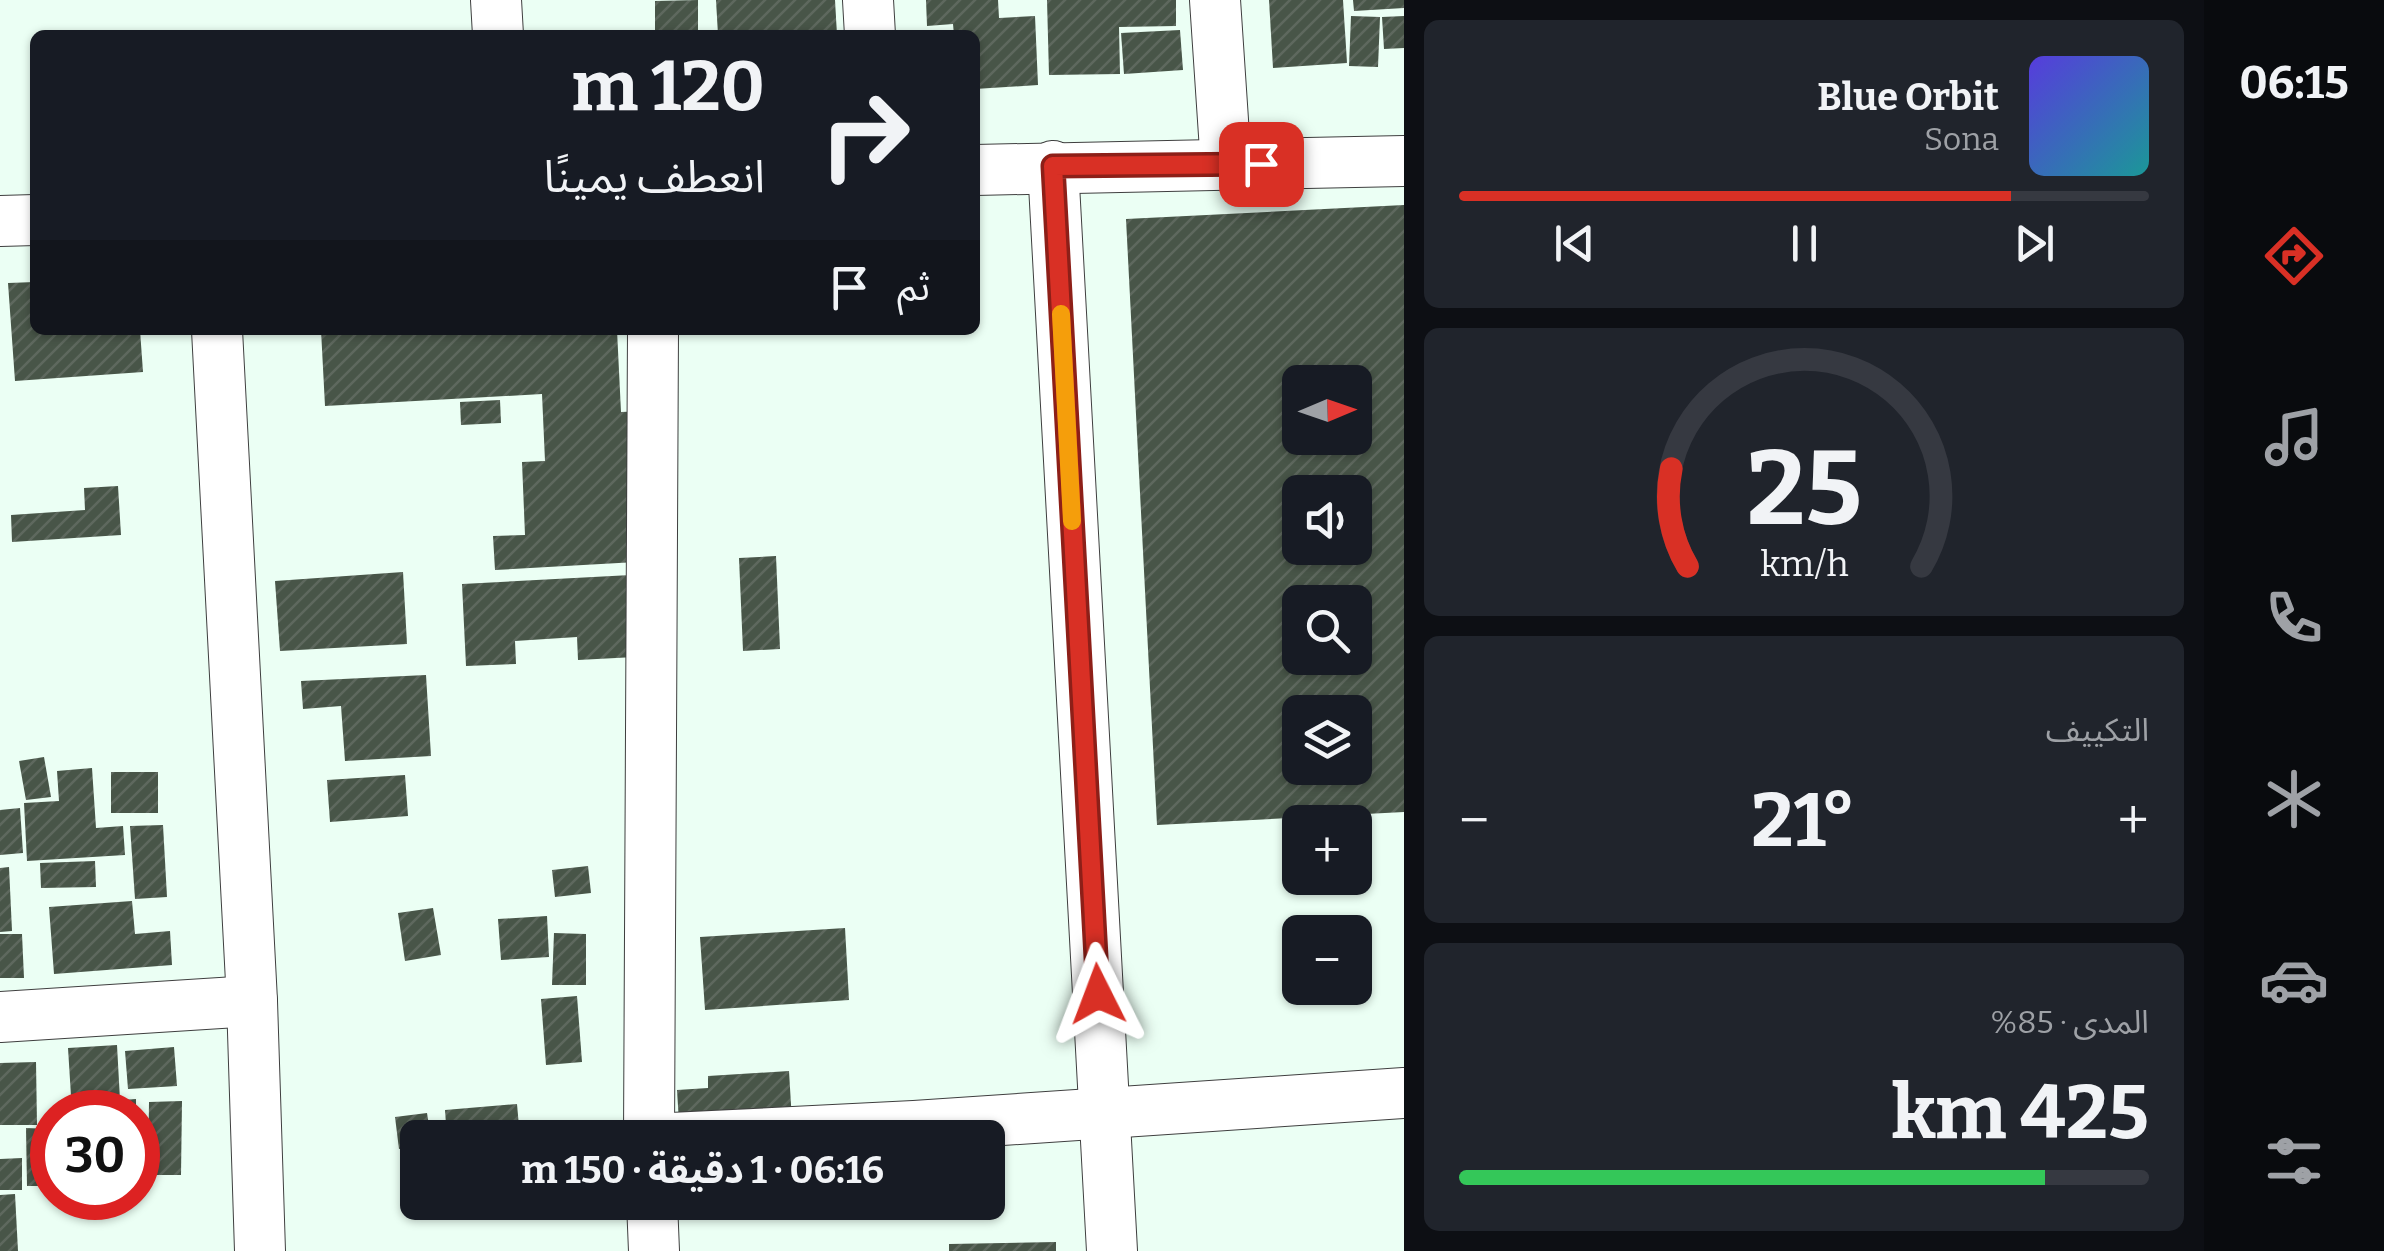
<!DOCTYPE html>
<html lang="ar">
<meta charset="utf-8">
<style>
:root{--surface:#171b24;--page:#20242c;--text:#f1f3f6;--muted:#9ea1a6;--line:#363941;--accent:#d93025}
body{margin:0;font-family:Bitter,"Noto Sans Arabic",serif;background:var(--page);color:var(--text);direction:rtl;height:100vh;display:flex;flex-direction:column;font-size:38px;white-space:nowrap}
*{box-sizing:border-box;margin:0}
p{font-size:32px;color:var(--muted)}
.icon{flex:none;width:55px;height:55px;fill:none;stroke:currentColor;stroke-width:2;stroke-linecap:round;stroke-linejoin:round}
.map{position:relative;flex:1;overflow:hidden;direction:ltr}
.drawer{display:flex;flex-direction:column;gap:20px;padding:20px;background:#0d0f14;width:800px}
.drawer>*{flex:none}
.top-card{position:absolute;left:30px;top:30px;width:950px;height:305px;border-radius:15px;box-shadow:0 2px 8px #0004;direction:rtl;background:#171b24;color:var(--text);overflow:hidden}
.needle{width:65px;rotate:88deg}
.tools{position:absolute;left:1282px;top:365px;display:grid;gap:20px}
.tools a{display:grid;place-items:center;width:90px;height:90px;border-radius:15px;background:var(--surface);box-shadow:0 2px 8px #0004;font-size:50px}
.speed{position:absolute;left:30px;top:1090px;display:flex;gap:20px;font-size:50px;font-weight:700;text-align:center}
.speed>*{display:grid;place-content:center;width:130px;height:130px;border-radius:50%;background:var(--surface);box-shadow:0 2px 8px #0004;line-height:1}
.speed .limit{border:15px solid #d22;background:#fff;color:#111}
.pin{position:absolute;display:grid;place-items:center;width:85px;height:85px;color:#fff;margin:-42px;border-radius:20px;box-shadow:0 5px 15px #0006}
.me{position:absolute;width:110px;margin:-55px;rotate:357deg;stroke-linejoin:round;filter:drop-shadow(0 0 8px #0008)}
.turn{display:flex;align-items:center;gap:35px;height:210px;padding:0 50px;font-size:45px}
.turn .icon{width:130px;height:130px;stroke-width:2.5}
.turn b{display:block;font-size:70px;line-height:85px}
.then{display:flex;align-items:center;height:95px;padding:0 50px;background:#0003;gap:20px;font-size:38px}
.big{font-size:75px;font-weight:700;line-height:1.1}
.drawer .card{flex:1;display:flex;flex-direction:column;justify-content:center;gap:15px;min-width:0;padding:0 35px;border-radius:15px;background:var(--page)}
.drawer .dial{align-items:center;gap:0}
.dial svg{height:260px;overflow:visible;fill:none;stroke:var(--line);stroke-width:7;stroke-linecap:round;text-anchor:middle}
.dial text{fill:var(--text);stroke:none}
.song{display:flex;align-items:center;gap:30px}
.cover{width:120px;height:120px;border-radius:15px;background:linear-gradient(135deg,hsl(250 70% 55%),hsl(180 70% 35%))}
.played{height:10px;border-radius:5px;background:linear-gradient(90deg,var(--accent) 80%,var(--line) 80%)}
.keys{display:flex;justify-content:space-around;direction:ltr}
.heat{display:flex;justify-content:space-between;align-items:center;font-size:55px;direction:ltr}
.charge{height:15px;border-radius:8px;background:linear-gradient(90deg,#34c759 85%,var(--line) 0)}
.trip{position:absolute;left:400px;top:1120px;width:605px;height:100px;border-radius:15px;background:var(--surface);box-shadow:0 2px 8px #0004;font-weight:700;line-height:100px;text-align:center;direction:rtl}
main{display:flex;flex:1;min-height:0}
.dock{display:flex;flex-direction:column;width:180px;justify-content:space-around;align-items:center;background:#090b0e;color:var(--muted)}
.dock .icon{width:70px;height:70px}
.dock .current{color:var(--accent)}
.dock b{font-size:45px;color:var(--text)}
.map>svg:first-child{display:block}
.building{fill:url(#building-hatch);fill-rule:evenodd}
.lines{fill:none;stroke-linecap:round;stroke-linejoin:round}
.minor-casing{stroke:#3f3f3f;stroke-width:52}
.minor{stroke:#fff;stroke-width:50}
.route-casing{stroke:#8d1f18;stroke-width:25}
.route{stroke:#d93025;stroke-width:18}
.slow{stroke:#f59e0b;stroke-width:18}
</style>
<main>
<nav class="dock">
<b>06:15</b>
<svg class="icon current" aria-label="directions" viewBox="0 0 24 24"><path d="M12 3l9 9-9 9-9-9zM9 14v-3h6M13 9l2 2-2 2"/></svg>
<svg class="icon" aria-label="music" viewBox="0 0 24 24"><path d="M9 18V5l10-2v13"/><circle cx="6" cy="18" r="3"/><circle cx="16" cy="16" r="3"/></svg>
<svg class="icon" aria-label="phone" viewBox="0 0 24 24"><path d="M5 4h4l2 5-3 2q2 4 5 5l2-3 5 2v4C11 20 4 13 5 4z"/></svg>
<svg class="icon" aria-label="climate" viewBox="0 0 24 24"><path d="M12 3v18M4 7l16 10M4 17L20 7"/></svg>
<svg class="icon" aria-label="car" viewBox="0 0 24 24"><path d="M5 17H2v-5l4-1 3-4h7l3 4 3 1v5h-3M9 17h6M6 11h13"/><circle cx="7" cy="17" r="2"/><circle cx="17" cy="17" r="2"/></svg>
<svg class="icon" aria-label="filters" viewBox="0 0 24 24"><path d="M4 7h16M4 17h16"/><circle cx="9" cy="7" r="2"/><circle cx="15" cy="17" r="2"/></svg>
</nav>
<section class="drawer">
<div class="card">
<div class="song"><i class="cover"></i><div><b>Blue Orbit</b><p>Sona</p></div></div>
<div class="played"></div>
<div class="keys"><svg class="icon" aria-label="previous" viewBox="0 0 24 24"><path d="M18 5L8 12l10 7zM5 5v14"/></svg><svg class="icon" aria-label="pause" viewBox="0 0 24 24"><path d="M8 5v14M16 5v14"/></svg><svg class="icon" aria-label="next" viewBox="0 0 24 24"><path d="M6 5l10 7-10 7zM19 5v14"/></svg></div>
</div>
<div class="card dial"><svg viewBox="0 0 100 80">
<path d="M14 69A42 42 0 1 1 86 69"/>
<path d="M14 69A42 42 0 0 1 9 39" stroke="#d93025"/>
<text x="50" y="56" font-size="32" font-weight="700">25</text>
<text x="50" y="72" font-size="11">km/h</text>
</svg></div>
<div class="card"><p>التكييف</p>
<div class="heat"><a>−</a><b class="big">21°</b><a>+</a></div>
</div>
<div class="card"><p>المدى · 85%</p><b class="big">425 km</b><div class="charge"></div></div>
</section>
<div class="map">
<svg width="1404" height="1251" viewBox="0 0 1404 1251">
<defs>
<pattern id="building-hatch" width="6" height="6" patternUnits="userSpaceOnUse" patternTransform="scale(2.5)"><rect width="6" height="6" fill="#485548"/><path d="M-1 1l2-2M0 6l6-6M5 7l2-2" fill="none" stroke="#5e685e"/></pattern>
</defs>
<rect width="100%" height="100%" fill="#ebfff4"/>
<g class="building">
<polygon points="698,0 698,35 655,35 655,1"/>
<polygon points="716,0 835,0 837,35 718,35"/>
<polygon points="926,0 998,0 999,18 1035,16 1038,85 975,89 975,35 954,35 953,24 927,26"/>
<polygon points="1047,0 1176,0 1176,26 1119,27 1120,74 1049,75"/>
<polygon points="1269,0 1343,0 1347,63 1273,68"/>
<polygon points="1353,0 1404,0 1404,8 1354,11"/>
<polygon points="1351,16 1380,17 1378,67 1349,66"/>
<polygon points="1404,16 1404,48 1384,49 1382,17"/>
<polygon points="1180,30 1183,70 1124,74 1121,33"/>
<path d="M1404 205V812L1157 825 1126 219ZM1300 382H1355V438H1300ZM1300 492H1355V548H1300ZM1300 602H1355V658H1300ZM1300 712H1355V768H1300Z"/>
<polygon points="35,282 35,330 140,330 143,372 15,381 8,283"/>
<polygon points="321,330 617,330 621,412 646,411 654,561 495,570 493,536 525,535 522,462 545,461 542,394 325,406"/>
<polygon points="500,400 501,423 461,425 460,402"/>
<polygon points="118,486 121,535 12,542 11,515 85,510 84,488"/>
<polygon points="776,556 780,649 743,651 739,558"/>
<polygon points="403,572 407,644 280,651 275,581"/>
<polygon points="631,575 635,657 578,660 577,637 515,641 516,664 466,666 462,584"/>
<polygon points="426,675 431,756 345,761 341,706 303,709 301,681"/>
<polygon points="44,757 51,797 26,800 19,761"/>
<polygon points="92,768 96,828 123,826 125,855 27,861 24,803 59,801 57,771"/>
<rect x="111" y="772" width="47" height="41"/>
<polygon points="405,775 408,816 330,822 327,780"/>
<polygon points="20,808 23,853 0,855 0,810"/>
<polygon points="163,825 167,897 135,899 130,826"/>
<polygon points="95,861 96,887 41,888 40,863"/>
<polygon points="588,866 591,893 555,897 552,870"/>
<polygon points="9,867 12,931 0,932 0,868"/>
<polygon points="132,901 135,934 170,931 172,965 54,974 49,907"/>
<polygon points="433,908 441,955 405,961 398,913"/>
<polygon points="547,916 549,957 501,960 498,919"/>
<polygon points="845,928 849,1000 705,1010 700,937"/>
<polygon points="554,933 586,934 586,985 552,985"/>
<polygon points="0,934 22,934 24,978 0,978"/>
<polygon points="577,996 582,1062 546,1065 541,999"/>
<polygon points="117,1045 120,1100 136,1099 136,1112 72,1112 68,1048"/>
<polygon points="174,1047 177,1086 128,1089 125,1051"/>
<polygon points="36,1062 37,1125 0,1125 0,1063"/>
<polygon points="789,1071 793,1138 680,1138 677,1090 708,1088 708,1076"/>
<polygon points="182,1101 181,1175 148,1175 149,1102"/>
<polygon points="517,1104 520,1138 447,1138 445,1110"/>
<polygon points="427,1113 431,1138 418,1138 418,1146 399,1149 395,1117"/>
<polygon points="26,1128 52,1129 52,1186 27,1186"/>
<polygon points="22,1158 22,1190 0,1190 0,1159"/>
<polygon points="15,1194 18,1251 0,1251 0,1195"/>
<polygon points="684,1202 797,1202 798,1208 684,1215"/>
<polygon points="1056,1242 1056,1251 949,1251 949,1244"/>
</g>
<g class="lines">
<defs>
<g id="minor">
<polyline points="496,0 498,35"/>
<polyline points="868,0 870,35"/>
<polyline points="1215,0 1226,165"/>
<polyline points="1053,166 1112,1251"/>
<polyline points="975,170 1404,161"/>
<polyline points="0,221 35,220"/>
<polyline points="217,330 252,1001 260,1251"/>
<polyline points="0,1017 252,1001"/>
<polyline points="649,1138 653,330"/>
<polyline points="671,1138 914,1126 1404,1093"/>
<polyline points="652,1202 654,1251"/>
</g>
</defs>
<use href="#minor" class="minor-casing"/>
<use href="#minor" class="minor"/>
</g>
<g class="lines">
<defs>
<polyline id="route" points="1098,994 1053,166 1261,164"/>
</defs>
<use href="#route" class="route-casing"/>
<use href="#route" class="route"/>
<polyline class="slow" points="1061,314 1072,521"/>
</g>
</svg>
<div class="tools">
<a><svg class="needle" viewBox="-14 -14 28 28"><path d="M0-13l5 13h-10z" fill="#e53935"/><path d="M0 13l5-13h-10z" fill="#9ea1a6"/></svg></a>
<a><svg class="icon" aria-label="sound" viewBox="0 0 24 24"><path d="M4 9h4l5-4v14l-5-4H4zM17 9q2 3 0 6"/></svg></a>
<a><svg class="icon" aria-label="search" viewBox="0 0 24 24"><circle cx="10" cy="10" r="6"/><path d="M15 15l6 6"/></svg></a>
<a><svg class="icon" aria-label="layers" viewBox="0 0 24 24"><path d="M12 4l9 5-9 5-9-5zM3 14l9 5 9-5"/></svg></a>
<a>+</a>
<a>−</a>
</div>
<div class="speed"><div class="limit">30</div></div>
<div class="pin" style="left:1261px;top:164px;background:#d93025"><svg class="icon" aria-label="arrive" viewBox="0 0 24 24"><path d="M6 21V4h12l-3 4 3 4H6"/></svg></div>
<svg class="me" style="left:1098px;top:994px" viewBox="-20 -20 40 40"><path d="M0-17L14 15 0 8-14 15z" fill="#d93025" stroke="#fff" stroke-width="4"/></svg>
<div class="trip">06:16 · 1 دقيقة · 150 m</div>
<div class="top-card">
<div class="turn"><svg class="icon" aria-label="right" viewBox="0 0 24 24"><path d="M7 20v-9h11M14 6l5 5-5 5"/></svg><div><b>120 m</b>انعطف يمينًا</div></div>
<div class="then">ثم<svg class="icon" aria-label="arrive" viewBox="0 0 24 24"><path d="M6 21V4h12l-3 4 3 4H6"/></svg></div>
</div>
</div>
</main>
